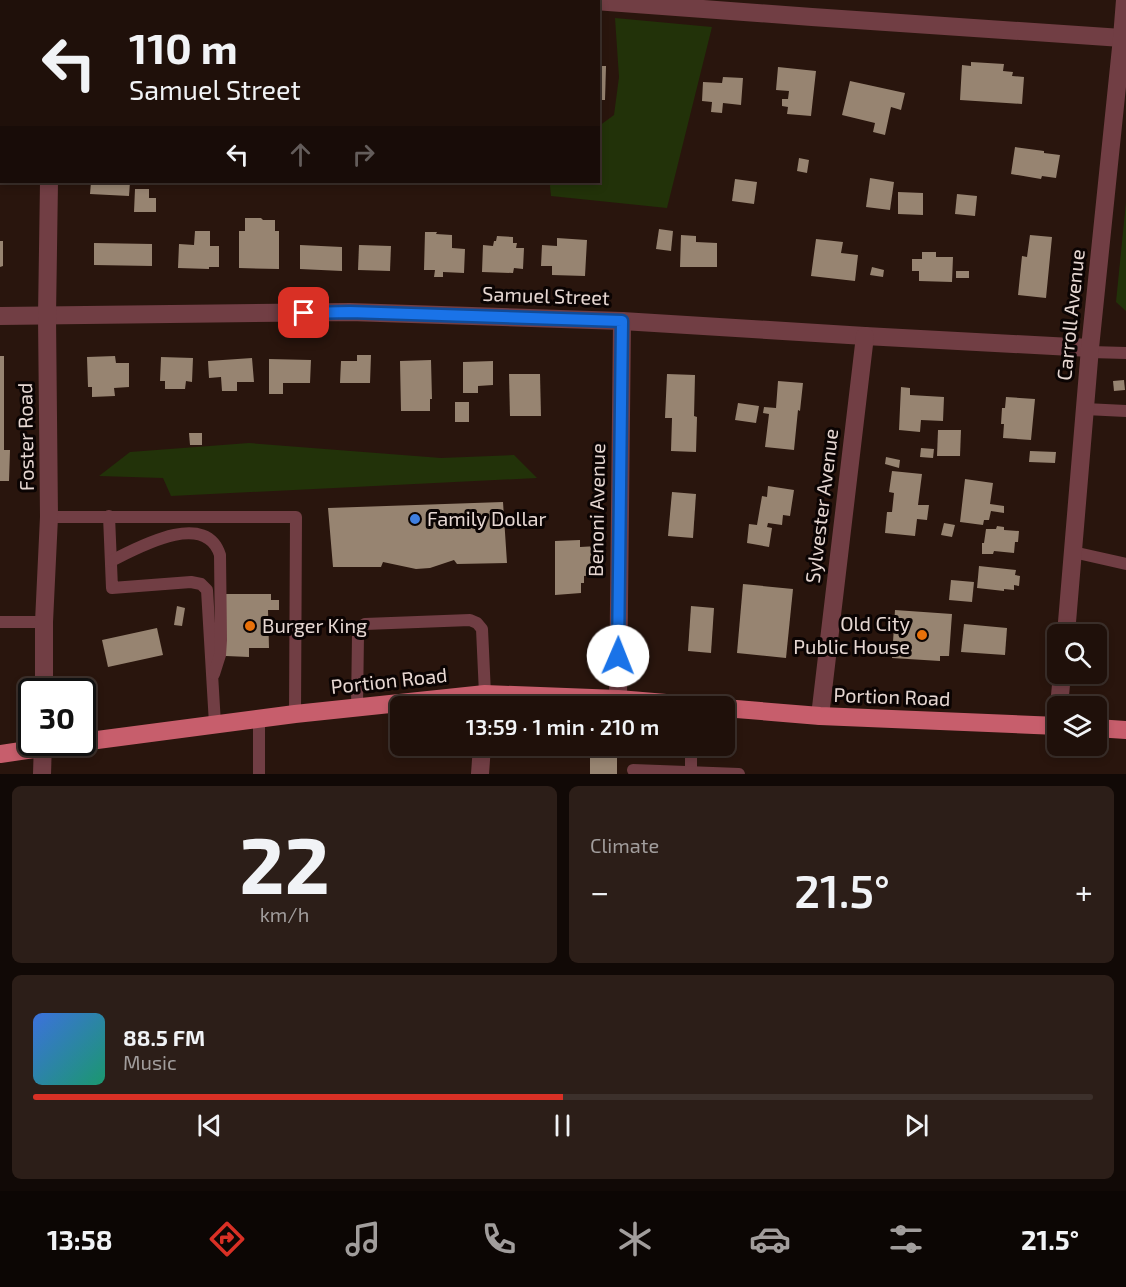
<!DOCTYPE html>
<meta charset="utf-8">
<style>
:root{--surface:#1f100a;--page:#2c1e18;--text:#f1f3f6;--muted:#a19d9c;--line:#3c302b;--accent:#d93025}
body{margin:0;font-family:"Exo 2",sans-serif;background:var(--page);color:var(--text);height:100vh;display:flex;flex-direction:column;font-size:22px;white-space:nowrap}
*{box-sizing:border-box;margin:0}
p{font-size:20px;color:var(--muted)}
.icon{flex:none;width:33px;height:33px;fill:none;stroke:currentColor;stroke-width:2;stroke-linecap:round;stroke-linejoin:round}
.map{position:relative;height:774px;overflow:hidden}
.details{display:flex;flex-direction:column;gap:12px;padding:12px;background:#110906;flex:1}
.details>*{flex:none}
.guide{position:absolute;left:0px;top:0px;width:600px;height:183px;box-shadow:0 3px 9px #0003,0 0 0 2px var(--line);background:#1f100a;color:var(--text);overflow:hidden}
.buttons{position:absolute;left:1047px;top:624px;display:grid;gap:12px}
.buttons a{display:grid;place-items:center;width:60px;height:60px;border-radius:9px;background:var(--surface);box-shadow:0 3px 9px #0003,0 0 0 2px var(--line);font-size:30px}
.speed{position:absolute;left:18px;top:678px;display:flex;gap:12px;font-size:30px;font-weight:700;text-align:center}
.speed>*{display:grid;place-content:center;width:78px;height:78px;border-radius:50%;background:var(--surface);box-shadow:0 3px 9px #0003,0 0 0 2px var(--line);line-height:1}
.speed .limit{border:3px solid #111;border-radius:9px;background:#fff;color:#111}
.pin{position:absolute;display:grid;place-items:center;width:51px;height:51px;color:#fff;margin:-26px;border-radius:12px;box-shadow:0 3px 9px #0006}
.me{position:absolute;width:66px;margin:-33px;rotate:1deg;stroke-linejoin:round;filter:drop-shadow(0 0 4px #0008)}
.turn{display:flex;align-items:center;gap:21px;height:126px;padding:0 30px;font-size:27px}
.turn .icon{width:78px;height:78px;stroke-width:2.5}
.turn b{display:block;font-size:42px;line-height:51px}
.lanes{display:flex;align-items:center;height:57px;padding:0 30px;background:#0003;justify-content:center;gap:30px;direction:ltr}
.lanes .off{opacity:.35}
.big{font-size:45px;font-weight:600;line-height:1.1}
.details .card{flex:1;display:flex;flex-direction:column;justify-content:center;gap:9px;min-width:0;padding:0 21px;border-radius:9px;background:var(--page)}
.details .dial{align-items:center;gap:0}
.dial b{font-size:78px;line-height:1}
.song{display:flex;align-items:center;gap:18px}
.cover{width:72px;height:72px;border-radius:9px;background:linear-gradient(135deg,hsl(220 70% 55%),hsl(160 70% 35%))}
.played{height:6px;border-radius:3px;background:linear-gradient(90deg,var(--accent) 50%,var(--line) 50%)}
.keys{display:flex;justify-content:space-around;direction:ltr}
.heat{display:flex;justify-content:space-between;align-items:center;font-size:33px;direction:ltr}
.details .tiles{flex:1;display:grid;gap:12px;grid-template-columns:1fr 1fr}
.card:last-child{grid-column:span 2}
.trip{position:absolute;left:390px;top:696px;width:345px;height:60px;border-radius:9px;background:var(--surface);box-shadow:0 3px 9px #0003,0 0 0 2px var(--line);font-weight:600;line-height:60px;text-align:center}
.tab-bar{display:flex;height:96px;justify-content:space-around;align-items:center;background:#0c0604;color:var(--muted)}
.tab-bar .icon{width:42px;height:42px}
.tab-bar .current{color:var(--accent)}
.tab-bar b{font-size:27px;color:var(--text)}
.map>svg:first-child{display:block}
.green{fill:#223209}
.building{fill:#978471}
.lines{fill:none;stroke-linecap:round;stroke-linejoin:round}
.lane{stroke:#713e44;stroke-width:12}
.street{stroke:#713e44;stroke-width:18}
.primary{stroke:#c75e6c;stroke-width:18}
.route-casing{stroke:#114b97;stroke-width:15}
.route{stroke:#1a73e8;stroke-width:10}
.shop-dot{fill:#3f7fe0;stroke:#0b0403;stroke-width:2}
.food-dot{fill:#e8710a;stroke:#0b0403;stroke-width:2}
.labels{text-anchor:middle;stroke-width:6;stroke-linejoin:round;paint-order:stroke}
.street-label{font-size:20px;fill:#e6d7d2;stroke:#0b0403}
.poi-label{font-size:20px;fill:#e6d7d2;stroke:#0b0403;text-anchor:start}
</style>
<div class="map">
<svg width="1126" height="774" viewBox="0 0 1126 774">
<rect width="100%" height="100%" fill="#29150d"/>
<g class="green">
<polygon points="615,18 712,27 667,208 551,196 550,186 551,182 598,182 599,126 614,115 619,77"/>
<polygon points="1126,202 1126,311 1116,302"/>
<polygon points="249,443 441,458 514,455 537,478 171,496 163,478 99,476 130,452"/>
</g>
<g class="building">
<polygon points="971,62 1004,64 1003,71 1013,72 1012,76 1024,77 1022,104 960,100 962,65 971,66"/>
<polygon points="598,66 606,66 605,100 598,100"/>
<polygon points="778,67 816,71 811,116 787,114 788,107 782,106 782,99 788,99 789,91 776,90"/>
<polygon points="723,77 743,78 741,105 723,103 722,113 711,112 712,102 702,101 703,82 722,83"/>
<polygon points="850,81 905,93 901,110 891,107 885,135 873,132 875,123 842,115"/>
<polygon points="1015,147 1044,151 1044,153 1060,155 1056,178 1042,176 1041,179 1011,174"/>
<polygon points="799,158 809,160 807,173 797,171"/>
<polygon points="870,178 894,182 890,210 866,207"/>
<polygon points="735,179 757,182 754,204 732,201"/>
<polygon points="91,182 130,182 129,196 90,194"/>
<polygon points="135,189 149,189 149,198 156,198 156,212 134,212"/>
<polygon points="898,192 923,193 923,215 898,214"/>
<polygon points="957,194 977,196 975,216 955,214"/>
<polygon points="245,218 261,218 263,220 275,220 275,231 279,231 279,269 239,268 239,231 245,231"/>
<polygon points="659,229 673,231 671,251 656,249"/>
<polygon points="195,231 210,231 210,246 219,246 219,267 209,267 209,269 178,268 179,244 194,245"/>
<polygon points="425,232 437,232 436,234 452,235 452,248 465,249 464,273 443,272 443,277 434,277 435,270 424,270"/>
<polygon points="681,235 696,236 696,242 717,243 717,267 680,267"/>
<polygon points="1030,235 1052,237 1046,298 1018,295 1022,256 1027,257"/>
<polygon points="497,236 513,237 513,243 517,243 516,248 524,248 523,269 514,268 513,273 482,272 483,245 493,246 494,241 496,241"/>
<polygon points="557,238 587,240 585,276 552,275 552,266 541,266 542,245 557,246"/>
<polygon points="816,239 843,242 841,253 858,255 855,281 811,276"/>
<polygon points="0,241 3,241 3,266 0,267"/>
<polygon points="94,243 152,244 152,266 94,265"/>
<polygon points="300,245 342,247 342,271 300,269"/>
<polygon points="359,245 391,246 390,271 358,270"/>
<polygon points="922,252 936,252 936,257 953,257 952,282 919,281 919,271 912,271 912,259 922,259"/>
<polygon points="872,267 884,270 883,277 870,275"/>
<rect x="956" y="271" width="13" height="7"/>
<polygon points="357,355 371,355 370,383 340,383 341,361 357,361"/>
<polygon points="0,356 4,356 4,450 10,450 9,481 0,481"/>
<polygon points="115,356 116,363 129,363 129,387 114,388 115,396 92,397 92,387 88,387 87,357"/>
<polygon points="161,357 193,358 192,382 186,381 185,389 165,389 165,381 160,381"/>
<polygon points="252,358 254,382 237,382 237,391 222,391 221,377 209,378 208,361"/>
<polygon points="269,359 311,360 310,383 283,383 283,394 269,394"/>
<polygon points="431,360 432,399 430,399 430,411 401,411 400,361"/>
<polygon points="493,361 493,385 478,386 478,393 463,393 463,362"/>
<polygon points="509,374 540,374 541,416 510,416"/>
<polygon points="667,374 695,375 694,416 697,417 696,452 671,451 672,418 665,418"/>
<polygon points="1124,380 1125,390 1114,391 1113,381"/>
<polygon points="778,381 803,383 800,411 798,410 794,450 765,447 769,414 763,413 764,407 776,408"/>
<polygon points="901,387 910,388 910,395 944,397 943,421 921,420 920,432 899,430"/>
<polygon points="1006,397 1035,399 1031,440 1003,438 1004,424 1001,424 1002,408 1005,408"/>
<rect x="455" y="402" width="14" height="20"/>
<polygon points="738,403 759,406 756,423 735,420"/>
<polygon points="938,430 961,430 960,456 937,456"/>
<polygon points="189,433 202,433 202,445 190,445"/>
<polygon points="921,448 934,449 933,458 920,457"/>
<polygon points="1030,451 1056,452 1055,463 1029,462"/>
<polygon points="886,457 900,460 899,468 885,464"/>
<polygon points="892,471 922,474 918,505 929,505 927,520 917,519 915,536 885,533 887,512 892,512 894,493 889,492"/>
<polygon points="965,479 993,483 990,504 1004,506 1004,513 991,511 989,520 984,520 983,525 960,522"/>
<polygon points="768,486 794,490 790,516 783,515 782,525 768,523 767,527 772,528 769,547 747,543 749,524 757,525 762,496 767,497"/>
<polygon points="672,492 696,494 693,538 668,536"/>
<polygon points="503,502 507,563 457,564 454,560 430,568 416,569 383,562 381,567 333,567 328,508"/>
<polygon points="944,523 955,525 952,537 941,535"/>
<polygon points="997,526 1004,527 1004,530 1019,531 1018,542 1015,542 1014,553 994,551 993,554 982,554 982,543 984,543 986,529 996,529"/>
<polygon points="580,540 580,547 598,546 595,575 584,576 584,583 581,583 581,593 555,595 555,541"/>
<polygon points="979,566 1016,570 1015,575 1020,576 1019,586 1014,585 1014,590 1004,589 1004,591 977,588"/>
<polygon points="951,580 974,582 972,602 949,600"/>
<polygon points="743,584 793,589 786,658 737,653"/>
<polygon points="225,594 271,594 271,600 279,600 279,610 268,610 269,648 249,648 249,657 226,656"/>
<polygon points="177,606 185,608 182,626 174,625"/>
<polygon points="691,606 714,608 711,653 688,651"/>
<polygon points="895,610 952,614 949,656 940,656 940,661 892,658"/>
<polygon points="964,624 1007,628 1005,655 961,652"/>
<polygon points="157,628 163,655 108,667 102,640"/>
<polygon points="590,746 617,747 617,774 590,774"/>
</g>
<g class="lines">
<g class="lane">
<polyline points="1090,352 1126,353"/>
<polyline points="1085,409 1126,411"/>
<polyline points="109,516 112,588 191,582 201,584 207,590 215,724"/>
<polyline points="49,517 296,517 295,714"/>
<polyline points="1073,552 1126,564"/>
<path d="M111 561C137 548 206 509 220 555L221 640 220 655 214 674"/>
<polyline points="0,622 44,622"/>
<polyline points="357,707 358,635 359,628 365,624 470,620 477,623 482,629 485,694"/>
<polyline points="259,718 259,774"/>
<polyline points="691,746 691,772"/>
<polyline points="633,770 739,774"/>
</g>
<g class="street">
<polyline points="581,0 812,17 1122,38"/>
<polyline points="52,2 52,0"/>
<polyline points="0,316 350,312 622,321 865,336 1090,348"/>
<polyline points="1066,634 1090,348 1122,38 1125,0"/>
<polyline points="44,692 44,622 49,517 47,316 49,182"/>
<polyline points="618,699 622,321"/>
<polyline points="1059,706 1062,674"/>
<polyline points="820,716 865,336"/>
<polyline points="42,774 43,742"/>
<polyline points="480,774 482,746"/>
</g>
<g class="primary">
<polyline points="724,708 820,716 1058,726"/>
<polyline points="1096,728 1126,730"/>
<polyline points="82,742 295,714 485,694 618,699 702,706"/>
<polyline points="0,754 81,742"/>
</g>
</g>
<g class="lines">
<defs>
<polyline id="route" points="304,313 350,312 622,321 618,656"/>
</defs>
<use href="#route" class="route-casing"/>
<use href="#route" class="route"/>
</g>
<circle class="shop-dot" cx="415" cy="519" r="6"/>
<g class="food-dot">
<circle cx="250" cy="626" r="6"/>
<circle cx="922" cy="635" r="6"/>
</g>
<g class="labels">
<g class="street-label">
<text transform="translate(546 296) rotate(2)" y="7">Samuel Street</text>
<text transform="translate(1071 315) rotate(-84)" y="7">Carroll Avenue</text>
<text transform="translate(26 437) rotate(-91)" y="7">Foster Road</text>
<text transform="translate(822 506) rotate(-83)" y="7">Sylvester Avenue</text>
<text transform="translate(597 510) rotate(-89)" y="7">Benoni Avenue</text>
<text transform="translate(389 681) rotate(-6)" y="7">Portion Road</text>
<text transform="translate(892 697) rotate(2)" y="7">Portion Road</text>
</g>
<g class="poi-label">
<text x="427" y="526">Family Dollar</text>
<text x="910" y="631" text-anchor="end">Old City<tspan x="910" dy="23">Public House</tspan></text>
<text x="262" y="633">Burger King</text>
</g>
</g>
</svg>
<div class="buttons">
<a><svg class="icon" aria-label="search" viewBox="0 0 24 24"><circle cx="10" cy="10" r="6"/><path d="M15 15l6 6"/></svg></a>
<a><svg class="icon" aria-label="layers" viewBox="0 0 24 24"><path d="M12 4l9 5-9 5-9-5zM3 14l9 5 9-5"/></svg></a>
</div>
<div class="speed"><div class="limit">30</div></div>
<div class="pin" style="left:304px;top:313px;background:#d93025"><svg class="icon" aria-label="arrive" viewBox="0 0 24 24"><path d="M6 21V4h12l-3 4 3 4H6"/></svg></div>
<svg class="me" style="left:618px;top:656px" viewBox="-20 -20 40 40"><circle r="19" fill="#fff"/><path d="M0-13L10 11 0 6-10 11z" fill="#1a73e8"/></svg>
<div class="trip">13:59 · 1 min · 210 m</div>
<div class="guide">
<div class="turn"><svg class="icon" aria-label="left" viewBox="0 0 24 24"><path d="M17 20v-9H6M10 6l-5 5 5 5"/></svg><div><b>110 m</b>Samuel Street</div></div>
<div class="lanes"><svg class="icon" aria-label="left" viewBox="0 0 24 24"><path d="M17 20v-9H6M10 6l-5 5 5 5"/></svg><svg class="icon off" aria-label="ahead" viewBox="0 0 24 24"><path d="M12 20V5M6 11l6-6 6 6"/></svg><svg class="icon off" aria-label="right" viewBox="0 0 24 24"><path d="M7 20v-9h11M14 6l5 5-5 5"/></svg></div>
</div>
</div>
<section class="details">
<div class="tiles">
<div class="card dial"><b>22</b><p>km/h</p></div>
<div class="card"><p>Climate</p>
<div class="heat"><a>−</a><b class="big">21.5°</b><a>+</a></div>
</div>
<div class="card">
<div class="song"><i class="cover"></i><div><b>88.5 FM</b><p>Music</p></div></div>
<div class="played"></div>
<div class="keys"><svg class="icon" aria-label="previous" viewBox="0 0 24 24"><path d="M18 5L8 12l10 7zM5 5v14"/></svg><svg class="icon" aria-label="pause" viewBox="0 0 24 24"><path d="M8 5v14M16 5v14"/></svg><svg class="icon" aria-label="next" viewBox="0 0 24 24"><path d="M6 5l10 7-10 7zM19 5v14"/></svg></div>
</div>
</div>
</section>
<nav class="tab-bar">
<b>13:58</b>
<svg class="icon current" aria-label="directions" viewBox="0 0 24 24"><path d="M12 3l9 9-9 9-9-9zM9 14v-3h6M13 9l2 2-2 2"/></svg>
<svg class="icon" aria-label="music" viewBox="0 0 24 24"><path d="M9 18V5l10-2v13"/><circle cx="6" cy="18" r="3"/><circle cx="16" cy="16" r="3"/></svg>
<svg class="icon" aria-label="phone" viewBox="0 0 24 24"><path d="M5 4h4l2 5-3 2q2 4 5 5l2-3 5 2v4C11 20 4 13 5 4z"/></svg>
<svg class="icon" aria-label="climate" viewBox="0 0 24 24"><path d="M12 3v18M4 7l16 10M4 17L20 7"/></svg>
<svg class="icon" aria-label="car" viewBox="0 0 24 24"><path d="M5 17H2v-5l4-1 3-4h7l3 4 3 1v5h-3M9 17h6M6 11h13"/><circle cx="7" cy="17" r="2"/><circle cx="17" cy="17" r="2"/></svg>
<svg class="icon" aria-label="filters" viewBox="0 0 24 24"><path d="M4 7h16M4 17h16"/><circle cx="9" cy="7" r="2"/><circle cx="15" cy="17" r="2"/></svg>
<b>21.5°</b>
</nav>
